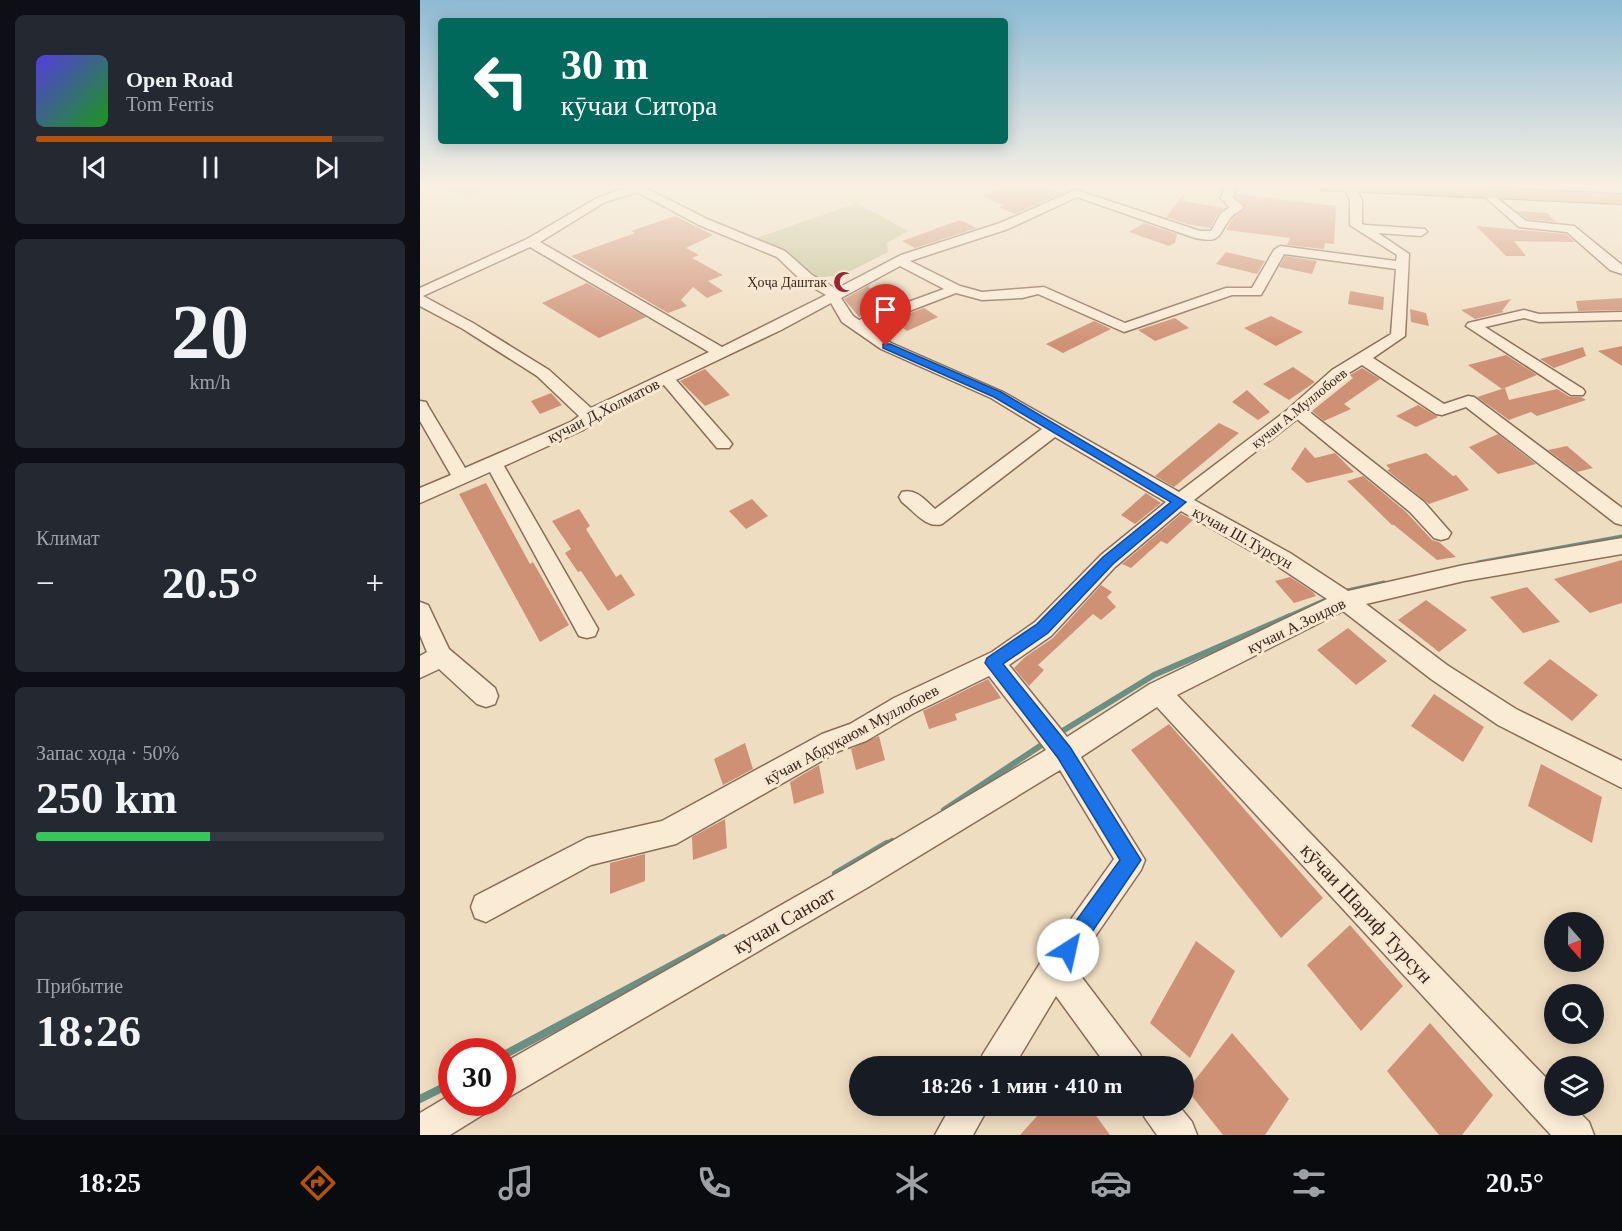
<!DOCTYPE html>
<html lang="ru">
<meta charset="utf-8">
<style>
:root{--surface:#171b24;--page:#242831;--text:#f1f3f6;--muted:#9ea1a6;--line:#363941;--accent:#b45309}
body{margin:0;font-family:Georgia,serif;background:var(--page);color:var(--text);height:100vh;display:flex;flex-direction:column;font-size:22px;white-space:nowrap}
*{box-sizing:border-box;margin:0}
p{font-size:20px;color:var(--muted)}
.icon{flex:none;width:33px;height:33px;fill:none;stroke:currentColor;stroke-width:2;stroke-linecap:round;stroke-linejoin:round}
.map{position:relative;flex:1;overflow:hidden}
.drawer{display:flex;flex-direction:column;gap:15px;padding:15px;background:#0d0f14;width:420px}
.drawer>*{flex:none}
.hud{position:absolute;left:18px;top:18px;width:570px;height:126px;border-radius:6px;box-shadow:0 3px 15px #0003;background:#00695c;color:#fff;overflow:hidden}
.needle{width:39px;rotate:160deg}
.tools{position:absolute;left:1124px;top:912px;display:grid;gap:12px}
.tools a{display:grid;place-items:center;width:60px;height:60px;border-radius:50%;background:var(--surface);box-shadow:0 3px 15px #0003;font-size:30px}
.speed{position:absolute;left:18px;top:1038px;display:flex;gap:12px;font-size:30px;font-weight:700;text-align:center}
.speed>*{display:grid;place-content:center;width:78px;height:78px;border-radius:50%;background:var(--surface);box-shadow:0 3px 15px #0003;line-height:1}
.speed .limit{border:9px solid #d22;background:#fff;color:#111}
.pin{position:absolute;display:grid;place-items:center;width:51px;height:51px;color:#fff;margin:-62px -26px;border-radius:50% 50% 50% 0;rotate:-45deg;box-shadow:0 0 6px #0007}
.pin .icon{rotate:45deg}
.me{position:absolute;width:66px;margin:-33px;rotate:35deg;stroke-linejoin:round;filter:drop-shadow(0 0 4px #0008)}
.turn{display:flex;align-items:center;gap:21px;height:126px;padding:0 24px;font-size:27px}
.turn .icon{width:78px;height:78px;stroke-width:2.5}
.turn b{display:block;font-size:42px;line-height:51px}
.big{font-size:45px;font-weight:600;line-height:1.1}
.drawer .tile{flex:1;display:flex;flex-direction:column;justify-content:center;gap:9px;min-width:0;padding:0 21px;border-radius:9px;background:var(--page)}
.drawer .dial{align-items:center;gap:0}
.dial b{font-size:78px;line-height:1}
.song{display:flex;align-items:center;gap:18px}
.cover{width:72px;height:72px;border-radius:9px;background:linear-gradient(135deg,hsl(250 70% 55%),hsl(120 70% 35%))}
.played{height:6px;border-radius:3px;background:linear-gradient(90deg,var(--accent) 85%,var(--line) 85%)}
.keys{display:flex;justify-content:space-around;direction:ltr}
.heat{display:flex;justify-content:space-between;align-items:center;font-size:33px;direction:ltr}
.charge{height:9px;border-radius:4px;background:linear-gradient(90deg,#34c759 50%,var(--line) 0)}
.trip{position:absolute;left:429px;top:1056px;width:345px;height:60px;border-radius:30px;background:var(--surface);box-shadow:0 3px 15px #0003;font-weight:600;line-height:60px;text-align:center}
.menu{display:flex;height:96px;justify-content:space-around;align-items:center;background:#090b0e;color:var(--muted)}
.menu .icon{width:42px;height:42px}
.menu .active{color:var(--accent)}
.menu b{font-size:27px;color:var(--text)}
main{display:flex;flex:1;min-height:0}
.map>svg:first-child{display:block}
.green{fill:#cdce95}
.cemetery{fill:#c2c294}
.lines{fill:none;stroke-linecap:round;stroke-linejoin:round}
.stream-far2{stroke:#6b9083;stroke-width:5}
.stream-far1{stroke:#6b9083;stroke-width:6}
.stream{stroke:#6b9083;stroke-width:8}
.building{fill:#cf9176}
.minor-casing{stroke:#8a6d58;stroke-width:3}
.highway-casing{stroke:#573c2d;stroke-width:2}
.minor{fill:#faebd5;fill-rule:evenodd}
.highway{fill:#e2914f;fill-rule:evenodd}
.route{fill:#1a73e8;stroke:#114b97;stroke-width:1.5}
.labels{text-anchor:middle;stroke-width:6;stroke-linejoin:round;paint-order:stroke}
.far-poi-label{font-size:14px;fill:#39271d;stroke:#f7e8d1;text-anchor:end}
.far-street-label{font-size:14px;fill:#39271d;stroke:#f7e8d1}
.street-label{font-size:16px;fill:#39271d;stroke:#f7e8d1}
.near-street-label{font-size:20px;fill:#39271d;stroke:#f7e8d1}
</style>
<main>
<section class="drawer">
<div class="tile">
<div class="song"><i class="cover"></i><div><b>Open Road</b><p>Tom Ferris</p></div></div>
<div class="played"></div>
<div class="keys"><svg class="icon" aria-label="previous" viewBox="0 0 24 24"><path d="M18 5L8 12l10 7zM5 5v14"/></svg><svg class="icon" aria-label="pause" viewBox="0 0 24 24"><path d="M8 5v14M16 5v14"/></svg><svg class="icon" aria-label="next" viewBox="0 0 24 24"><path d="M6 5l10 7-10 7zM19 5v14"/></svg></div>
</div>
<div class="tile dial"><b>20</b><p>km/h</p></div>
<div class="tile"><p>Климат</p>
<div class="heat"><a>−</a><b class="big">20.5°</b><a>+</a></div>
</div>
<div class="tile"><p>Запас хода · 50%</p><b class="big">250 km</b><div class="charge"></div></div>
<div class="tile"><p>Прибытие</p><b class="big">18:26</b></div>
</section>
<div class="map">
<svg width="1202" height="1135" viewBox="0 0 1202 1135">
<rect width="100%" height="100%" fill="#efddc1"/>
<polygon class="green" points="3,185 73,185 47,195"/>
<polygon class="cemetery" points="437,203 488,231 467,243 468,252 419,277 409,276 399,280 366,251 336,238"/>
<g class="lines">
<g class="stream-far2">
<polyline points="1058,563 1202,537"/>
<polyline points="923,592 964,583"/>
<polyline points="867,617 906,600"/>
</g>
<g class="stream-far1">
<polyline points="636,735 734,675 870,616"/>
<polyline points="524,810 626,742"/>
<polyline points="465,845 472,841"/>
</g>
<g class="stream">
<polyline points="416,874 467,844"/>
<polyline points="82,1056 303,938"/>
<polyline points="0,1099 32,1083"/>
</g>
</g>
<g class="building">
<polygon points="591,185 615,185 644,193 594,214 579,207 583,205 562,196"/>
<polygon points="764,194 763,201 804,208 799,212 790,228 767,224 746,217"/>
<polygon points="816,194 916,206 914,244 905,243 904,249 867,245 870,238 806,230 813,218 826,207 815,196"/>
<polygon points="1097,211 1127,213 1136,222 1107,219"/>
<polygon points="255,216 293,235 266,248 279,255 272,258 303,275 288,281 303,291 287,298 273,287 261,300 267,306 248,313 151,256 215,233 211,231"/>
<polygon points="540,220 557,228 495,248 482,241"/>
<polygon points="724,223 757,234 755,243 749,246 709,232"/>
<polygon points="1056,226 1146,234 1155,242 1094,241 1106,256 1086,256"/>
<polygon points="806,252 845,261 837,274 796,264"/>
<polygon points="865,256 897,261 892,274 859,267"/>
<polygon points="167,283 226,317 179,338 122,303"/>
<polygon points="451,284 448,287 455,290 449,294 468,307 439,317 424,299"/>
<polygon points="930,291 964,297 963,310 928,304"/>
<polygon points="1202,298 1202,310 1158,311 1156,301"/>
<polygon points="1091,299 1082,311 1084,312 1055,319 1041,310"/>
<polygon points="504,308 518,317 487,331 472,320"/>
<polygon points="990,309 1006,313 1009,326 991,322"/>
<polygon points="851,316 883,332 856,346 824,328"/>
<polygon points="755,318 769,328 735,341 718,330"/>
<polygon points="674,321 691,329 643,353 626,344"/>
<polygon points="1202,346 1202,366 1178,351"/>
<polygon points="1163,347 1166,356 1134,368 1120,359"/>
<polygon points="1086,355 1117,375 1082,389 1048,365"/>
<polygon points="873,367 895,382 869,400 843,384"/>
<polygon points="942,368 960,379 924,404 931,409 904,421 892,411 933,378 930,375"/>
<polygon points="285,369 310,395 285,406 260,381"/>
<polygon points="1085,388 1089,400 1137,389 1150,397 1161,397 1166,400 1117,416 1111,412 1089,420 1057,397"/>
<polygon points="827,390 850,412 838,420 812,402"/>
<polygon points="131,393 142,405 120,414 111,401"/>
<polygon points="998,405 1018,417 996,427 976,416"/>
<polygon points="799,423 819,433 754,487 735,476"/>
<polygon points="1078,434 1116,464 1078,474 1049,447"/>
<polygon points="1147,446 1173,468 1157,472 1128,450"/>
<polygon points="885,447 895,458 915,453 934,472 887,483 871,469"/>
<polygon points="1006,453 1033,476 1036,475 1049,490 1009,504 967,470 970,469 966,465"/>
<polygon points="943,476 986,512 1012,540 1019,542 1036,557 1017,560 974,525 972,525 927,481"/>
<polygon points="66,483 110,564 113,562 149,625 120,642 39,494"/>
<polygon points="726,493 741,503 715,524 701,515"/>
<polygon points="332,499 348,516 326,529 309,511"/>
<polygon points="159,509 170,526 166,529 196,577 201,574 215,595 188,611 161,571 158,572 145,553 151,549 132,521"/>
<polygon points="761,514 773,520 747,544 741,541 711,568 702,564"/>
<polygon points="1202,560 1202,603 1170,613 1134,579"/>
<polygon points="870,577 893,592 896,596 874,603 855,581"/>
<polygon points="681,585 692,592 687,597 696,607 681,620 673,614 618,665 624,670 609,686 594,668 605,657 633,638"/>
<polygon points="1107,587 1140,622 1103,633 1070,597"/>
<polygon points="1006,600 1047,630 1019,652 978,620"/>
<polygon points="928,628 967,661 936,685 897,650"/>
<polygon points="1130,659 1178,695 1152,721 1103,683"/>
<polygon points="568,679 581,698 535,714 537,720 509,729 503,711"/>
<polygon points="1014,694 1064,727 1043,762 991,726"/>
<polygon points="749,724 903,898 861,938 711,750"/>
<polygon points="459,736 465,760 436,770 431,749"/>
<polygon points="325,743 333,769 303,785 294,759"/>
<polygon points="1121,764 1182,797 1172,843 1108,806"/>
<polygon points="399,765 404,793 374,804 370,782"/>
<polygon points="305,819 307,848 273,860 272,837"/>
<polygon points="225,854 225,881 190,894 190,863"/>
<polygon points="930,925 983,986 941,1031 887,965"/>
<polygon points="776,941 815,971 770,1058 730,1023"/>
<polygon points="1010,1023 1073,1095 1042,1135 1019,1135 967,1071"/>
<polygon points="812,1033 869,1099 845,1135 803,1135 767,1090"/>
<polygon points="626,1106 669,1106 690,1135 600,1135"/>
</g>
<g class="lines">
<defs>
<g id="minor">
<path d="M207 185H220L287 219 365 251 392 275 416 289 481 255 580 223 656 190 780 231H791L801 213 810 207 800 198 805 190 801 185H812L816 190 812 197 824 207C819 212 812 214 809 220 797 237 801 243 775 238L657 197 588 229 490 261 540 286 562 292 624 287 705 323 806 288H832L854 250 860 246 976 261 977 255 930 225V200L924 187 925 185H933L942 200V224L945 225 1005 229 1007 232 1001 236 958 233 989 254 985 336 953 358 1024 404 1048 396 1054 397 1202 508V525L1195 523 1046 407 1022 415 1016 414 942 365 924 376 887 410 1004 502 1031 533 1028 538 1021 540 1014 538 990 512 877 419 774 500 870 553 928 591 1044 565 1202 538V554L1044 581 946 604 1027 665 1096 709 1202 761V788L1078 725 1011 679 923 611 757 695 1134 1086V1106H1153L1169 1122 1174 1135H1131L737 707 661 757 725 860 721 870 654 967 720 1054 725 1066H687L636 996 594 1066H558L563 1054 624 957 694 859 640 770 450 886 82 1101V1064L430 866 626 750 569 676 492 714 446 741 419 751 256 844 171 865 66 922 55 918 51 907 55 896 167 838 242 821 402 734 430 724 474 698 572 652 615 622 681 555 746 502 635 437 522 524C506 529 494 511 482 502L479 497 482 492C496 488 505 500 515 509L622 429 571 398 461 349 422 322 411 303 361 330 256 380 309 440 312 444 309 448H297L244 385 188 412 163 430 84 466 178 629 175 636 167 638 159 636 70 472 0 503V488L31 475 0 421V401L6 402 8 406 45 468 151 422 159 416 117 376 43 329 0 306V288L107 239 177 198 208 187ZM217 192 279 225 357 257 382 281 406 295 302 347 120 242 185 202ZM110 247 289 352 171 408 129 370 53 323 3 296ZM864 254 976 269 971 334 912 370 866 411 759 492 583 392 471 343 448 327 536 293 562 300 602 298 618 294 704 332 812 295H841ZM480 266 524 289 439 320 433 316 421 298ZM761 511 856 565 907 599 730 684 647 737 589 665 631 636 695 567Z"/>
<polygon points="1068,191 1106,221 1154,226 1202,265 1202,274 1190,270 1147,232 1099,227 1064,196 1064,192"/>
<polygon points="1104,310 1119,314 1202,312 1202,320 1119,322 1104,318 1065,327 1163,389 1165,392 1163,395 1151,395 1046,326 1048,323"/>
<polygon points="0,602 8,605 29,649 75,688 78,696 75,704 66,707 57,704 19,669 0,678 0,656 7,652 0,635"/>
<polygon points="32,1094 32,1102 69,1102 64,1114 30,1135 0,1135 0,1113"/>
<polygon points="531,1106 569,1106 553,1135 515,1135"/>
<polygon points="719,1106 759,1106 772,1122 777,1135 737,1135 725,1118"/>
</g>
<polygon id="highway" points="893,185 1007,185 1202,194 1202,204 901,190"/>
</defs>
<use href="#minor" class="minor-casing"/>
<use href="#highway" class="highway-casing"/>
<use href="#minor" class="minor"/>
<use href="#highway" class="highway"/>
</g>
<linearGradient id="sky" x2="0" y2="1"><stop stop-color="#8dbad4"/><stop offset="0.54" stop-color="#f8f0e3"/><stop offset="1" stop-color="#f8f0e3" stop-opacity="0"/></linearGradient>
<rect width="1202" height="344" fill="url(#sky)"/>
<polygon class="route" points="463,344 470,344 581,392 766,502 693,564 628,633 583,664 650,747 721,860 655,957 648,960 640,957 637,950 640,943 700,860 638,758 565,663 567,658 617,624 683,557 751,502 574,397 463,348"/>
<defs>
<symbol id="mosque-bare" viewBox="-9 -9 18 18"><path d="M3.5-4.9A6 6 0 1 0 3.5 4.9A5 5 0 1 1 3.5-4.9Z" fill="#9b2633" stroke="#f7e8d1" stroke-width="2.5" paint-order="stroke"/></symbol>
</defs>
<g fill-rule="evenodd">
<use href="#mosque-bare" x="409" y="267" width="30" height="30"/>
</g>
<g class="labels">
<g class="far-poi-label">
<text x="407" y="287">Ҳоҷа Даштак</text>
</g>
<g class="far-street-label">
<text transform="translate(879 408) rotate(-39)" y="5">кучаи А.Муллобоев</text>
</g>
<g class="street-label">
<text transform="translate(183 410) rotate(-27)" y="6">кучаи Д,Холматов</text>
<text transform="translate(823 537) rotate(29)" y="6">кучаи Ш.Турсун</text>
<text transform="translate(876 625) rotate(-26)" y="6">кучаи А.Зоидов</text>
<text transform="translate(431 734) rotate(-28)" y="6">кӯчаи Абдуқаюм Муллобоев</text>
</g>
<g class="near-street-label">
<text transform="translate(947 913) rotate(47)" y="7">кӯчаи Шариф Турсун</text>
<text transform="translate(364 920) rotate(-30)" y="7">кучаи Саноат</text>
</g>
</g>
</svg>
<div class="tools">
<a><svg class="needle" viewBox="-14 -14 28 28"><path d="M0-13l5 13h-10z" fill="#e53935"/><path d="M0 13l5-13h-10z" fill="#9ea1a6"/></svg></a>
<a><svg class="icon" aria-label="search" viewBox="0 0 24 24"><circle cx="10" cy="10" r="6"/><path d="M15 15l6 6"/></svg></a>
<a><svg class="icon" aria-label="layers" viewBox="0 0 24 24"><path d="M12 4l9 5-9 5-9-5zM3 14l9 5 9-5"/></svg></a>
</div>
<div class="speed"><div class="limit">30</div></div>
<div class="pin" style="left:466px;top:346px;background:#d93025"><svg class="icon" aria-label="arrive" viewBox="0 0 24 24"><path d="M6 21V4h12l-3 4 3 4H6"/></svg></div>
<svg class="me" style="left:648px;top:950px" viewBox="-20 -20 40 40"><circle r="19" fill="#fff"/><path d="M0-13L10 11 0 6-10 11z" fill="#1a73e8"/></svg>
<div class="trip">18:26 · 1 мин · 410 m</div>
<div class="hud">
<div class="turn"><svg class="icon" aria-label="left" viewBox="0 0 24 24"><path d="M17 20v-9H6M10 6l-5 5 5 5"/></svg><div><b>30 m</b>кӯчаи Ситора</div></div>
</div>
</div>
</main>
<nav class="menu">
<b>18:25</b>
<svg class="icon active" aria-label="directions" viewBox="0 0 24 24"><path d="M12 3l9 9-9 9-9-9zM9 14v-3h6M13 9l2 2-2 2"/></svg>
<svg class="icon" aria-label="music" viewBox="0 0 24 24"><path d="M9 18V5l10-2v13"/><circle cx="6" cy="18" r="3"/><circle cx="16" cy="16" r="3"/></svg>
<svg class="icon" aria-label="phone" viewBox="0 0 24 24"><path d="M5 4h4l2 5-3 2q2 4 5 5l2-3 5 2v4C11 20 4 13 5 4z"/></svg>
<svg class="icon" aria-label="climate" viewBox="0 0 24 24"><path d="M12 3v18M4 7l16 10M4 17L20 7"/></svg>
<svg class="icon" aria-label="car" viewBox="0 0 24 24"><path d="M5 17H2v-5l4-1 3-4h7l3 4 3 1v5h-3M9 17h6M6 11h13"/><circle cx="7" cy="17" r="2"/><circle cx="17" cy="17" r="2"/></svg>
<svg class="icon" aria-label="filters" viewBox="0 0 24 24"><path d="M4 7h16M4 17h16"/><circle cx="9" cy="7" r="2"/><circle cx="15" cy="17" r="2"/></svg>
<b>20.5°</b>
</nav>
